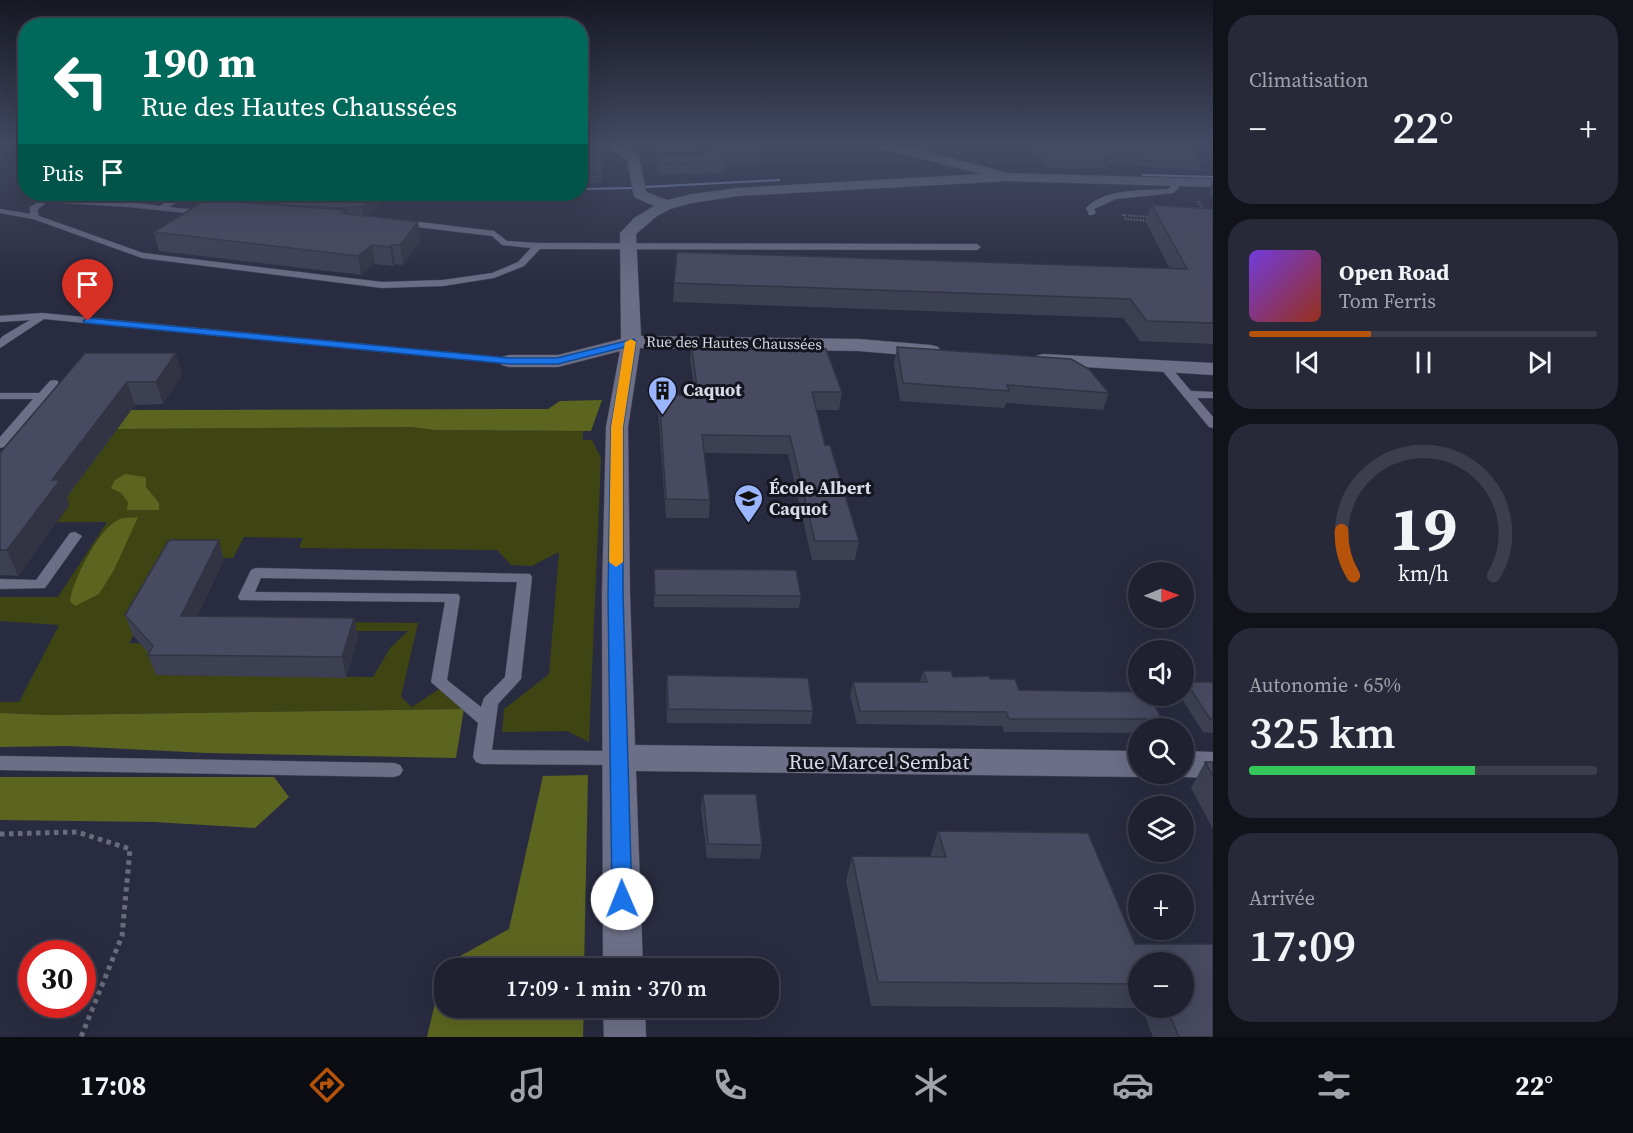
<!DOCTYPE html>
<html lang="fr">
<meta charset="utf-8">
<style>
:root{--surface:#1f2030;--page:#272838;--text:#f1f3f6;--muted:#a1a3ab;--line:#3c3e4c;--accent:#b45309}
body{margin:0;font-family:"Source Serif 4",serif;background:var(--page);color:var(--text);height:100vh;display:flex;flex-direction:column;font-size:22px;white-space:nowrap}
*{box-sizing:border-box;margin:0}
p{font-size:20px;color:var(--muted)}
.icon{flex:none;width:33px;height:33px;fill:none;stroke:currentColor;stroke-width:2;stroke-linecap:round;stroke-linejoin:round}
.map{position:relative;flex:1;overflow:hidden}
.side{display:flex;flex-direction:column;gap:15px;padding:15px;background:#11121a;width:420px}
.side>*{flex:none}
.banner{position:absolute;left:18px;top:18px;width:570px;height:183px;border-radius:24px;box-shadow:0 6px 24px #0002,0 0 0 2px var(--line);background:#00695c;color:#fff;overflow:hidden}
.needle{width:39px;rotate:89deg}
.fabs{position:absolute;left:1128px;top:562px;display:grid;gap:12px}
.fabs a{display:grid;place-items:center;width:66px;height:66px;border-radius:50%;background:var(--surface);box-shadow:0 6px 24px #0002,0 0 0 2px var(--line);font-size:30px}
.speed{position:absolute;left:18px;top:940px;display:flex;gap:12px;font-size:30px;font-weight:700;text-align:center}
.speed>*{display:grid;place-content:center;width:78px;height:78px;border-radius:50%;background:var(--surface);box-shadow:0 6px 24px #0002,0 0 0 2px var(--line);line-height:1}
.speed .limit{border:9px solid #d22;background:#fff;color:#111}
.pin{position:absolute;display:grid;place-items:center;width:51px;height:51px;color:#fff;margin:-62px -26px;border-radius:50% 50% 50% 0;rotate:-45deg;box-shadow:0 0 6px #0007}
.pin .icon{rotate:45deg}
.me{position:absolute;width:66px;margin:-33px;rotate:359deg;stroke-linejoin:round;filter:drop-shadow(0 0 4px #0008)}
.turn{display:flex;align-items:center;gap:21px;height:126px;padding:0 24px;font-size:27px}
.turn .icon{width:78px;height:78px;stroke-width:2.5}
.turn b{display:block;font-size:42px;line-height:51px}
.then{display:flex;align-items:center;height:57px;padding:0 24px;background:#0003;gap:12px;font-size:22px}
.big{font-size:45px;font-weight:600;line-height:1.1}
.side .tile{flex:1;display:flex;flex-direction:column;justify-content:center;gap:9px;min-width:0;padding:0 21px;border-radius:24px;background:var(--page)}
.side .dial{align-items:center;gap:0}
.dial svg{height:156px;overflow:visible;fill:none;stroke:var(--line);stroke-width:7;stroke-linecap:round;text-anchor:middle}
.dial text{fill:var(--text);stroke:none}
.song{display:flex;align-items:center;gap:18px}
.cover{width:72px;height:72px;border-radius:9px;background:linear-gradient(135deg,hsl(260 70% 55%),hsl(10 70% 35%))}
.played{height:6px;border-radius:3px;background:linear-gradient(90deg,var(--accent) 35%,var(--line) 35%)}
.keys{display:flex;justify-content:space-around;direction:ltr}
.heat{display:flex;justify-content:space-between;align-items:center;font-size:33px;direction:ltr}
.charge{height:9px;border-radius:4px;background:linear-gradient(90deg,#34c759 65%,var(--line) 0)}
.trip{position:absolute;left:434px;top:958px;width:345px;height:60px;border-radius:24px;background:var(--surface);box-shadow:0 6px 24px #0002,0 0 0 2px var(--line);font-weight:600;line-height:60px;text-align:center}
.dock{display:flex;height:96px;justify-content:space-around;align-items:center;background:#0c0d13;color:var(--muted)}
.dock .icon{width:42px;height:42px}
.dock .active{color:var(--accent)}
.dock b{font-size:27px;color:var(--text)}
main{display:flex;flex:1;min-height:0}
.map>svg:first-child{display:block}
.green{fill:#3e4513}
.forest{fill:#5b6520}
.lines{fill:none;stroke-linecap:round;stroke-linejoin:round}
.stream{fill:#8198c3;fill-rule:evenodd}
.service-casing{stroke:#454758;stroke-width:1}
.minor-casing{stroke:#454758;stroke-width:1}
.path-far1{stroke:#696b7d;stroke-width:2;stroke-dasharray:1.5 1.5;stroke-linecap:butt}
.path{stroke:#696b7d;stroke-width:5;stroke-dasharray:4.5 4.5;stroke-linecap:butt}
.service{fill:#6c6f87;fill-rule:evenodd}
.minor{fill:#6c6f87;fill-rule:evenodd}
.wall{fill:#3d4053;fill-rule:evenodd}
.shaded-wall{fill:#323443}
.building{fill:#474a60;stroke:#323443;stroke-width:1.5}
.route{fill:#1a73e8;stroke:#114b97;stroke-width:1.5}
.slow{fill:#f59e0b}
.labels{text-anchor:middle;stroke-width:6;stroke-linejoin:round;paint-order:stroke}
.far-street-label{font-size:15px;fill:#d8dae7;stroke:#14151e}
.poi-label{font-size:18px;font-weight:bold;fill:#d8dae7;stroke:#14151e;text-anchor:start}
.near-street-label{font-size:21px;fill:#d8dae7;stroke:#14151e}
</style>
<main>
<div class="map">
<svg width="1213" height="1037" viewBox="0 0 1213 1037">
<rect width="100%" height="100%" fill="#292b40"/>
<polygon class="green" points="411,427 435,430 583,431 583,440 592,440 601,458 589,742 567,731 502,732 504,709 549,674 559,552 532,566 511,565 497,550 299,548 303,538 244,537 233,558 175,559 129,643 150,644 156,675 373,677 390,648 408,631 233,631 227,621 418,623 401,697 412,707 439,689 464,709 49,715 0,713 0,702 19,702 59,625 0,621 0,597 58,597 107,522 57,522 69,505 61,504 116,429"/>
<g class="forest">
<polygon points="602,400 591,431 435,430 411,427 116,429 131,410 548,409 560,401"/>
<polygon points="125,474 146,477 146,487 159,503 159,510 127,510 128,502 121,493 111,488 115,480"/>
<path d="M138 517 114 570 99 594 75 606 70 601C73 580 99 527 120 519 125 517 133 518 138 517Z"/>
<polygon points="464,709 456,758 206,753 68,746 0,747 0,713 49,715"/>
<polygon points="588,775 584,969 444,969 444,1008 584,1008 583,1037 427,1037 444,965 509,929 543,776"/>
<polygon points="0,777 274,777 289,797 255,828 154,822 0,820"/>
</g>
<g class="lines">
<g class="stream">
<polygon points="1144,174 1213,176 1213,178 1142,176 1142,174"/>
<polygon points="778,179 780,179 780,181 644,188 642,187 644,186"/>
<polygon points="634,187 634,188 632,189 580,190 580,188"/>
</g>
<defs>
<g id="service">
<path d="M1173 180H1176L1179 188 1173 193 1116 199 1094 209 1096 213 1092 215H1089L1086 208C1105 188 1143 191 1168 189L1171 187 1169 182Z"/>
<polygon points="143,194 152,194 137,203 160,206 180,194 189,194 169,207 205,211 209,213 205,215 128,207 47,202 37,210 39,216 143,253 382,282 443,280 492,273 518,262 531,248 502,245 492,236 400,225 400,221 403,220 494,231 507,241 538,243 977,244 981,247 977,250 540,249 524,266 494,278 443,286 382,288 142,258 33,219 0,213 0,209 30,214 30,207 45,198 127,203"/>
<polygon points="42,313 509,358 514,361 509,364 44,319 0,348 0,339 3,336 30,320 0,322 0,316"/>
<polygon points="1165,364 1169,365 1191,391 1213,392 1213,398 1197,398 1213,417 1213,428 1209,427 1161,369 1160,367"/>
<polygon points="54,380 58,381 58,385 4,447 0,448 0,437 33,399 0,399 0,393 39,393 50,381"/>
<polygon points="75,532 82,536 45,588 0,589 0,579 36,580 70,533"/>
<path d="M256 568 530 574 532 577 521 679 498 704 492 750 619 751 625 753 628 758 625 763 619 765 482 764 476 762 473 757 478 723 431 682 445 602 240 600 238 597 251 570ZM261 578 517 582 505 677 484 698 481 707 447 680 460 597 458 594 255 592Z"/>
<polygon points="0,756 394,763 400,765 403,770 400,775 394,777 0,770"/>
</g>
<g id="minor">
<polygon points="602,145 622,145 639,156 646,192 667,200 692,194 738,188 981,174 880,148 879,145 901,145 1008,173 1213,179 1213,187 1008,181 738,196 692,203 670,209 657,216 636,234 641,336 858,339 931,345 938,347 941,351 938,355 931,357 858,351 640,348 628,427 630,594 635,745 1138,751 1138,774 1148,774 1138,777 636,771 643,969 603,969 602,594 606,427 620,351 558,367 509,367 502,365 499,361 502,357 509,355 558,355 621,339 620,233 634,218 654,206 634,197 627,160 616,152"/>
<polygon points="1043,354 1213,363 1213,375 1036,364 1033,360 1036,356"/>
<polygon points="1184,751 1213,752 1213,778 1184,777 1174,774 1184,774"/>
<polygon points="603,1008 645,1008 646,1037 604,1037"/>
</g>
</defs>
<use href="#service" class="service-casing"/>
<use href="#minor" class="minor-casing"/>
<g class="path-far1">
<polyline points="1198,201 1203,209 1213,211"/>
<polyline points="1122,215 1151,217"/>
<polyline points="1124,215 1126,219 1151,221"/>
</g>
<polyline class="path" points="0,834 77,832 130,849 122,936 81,1037"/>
<use href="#service" class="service"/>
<use href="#minor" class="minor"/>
</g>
<g class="wall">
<polygon points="580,145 603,145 602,183 580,183"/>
<polygon points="654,145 707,145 703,146 696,152 655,152"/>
<polygon points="718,145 758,153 757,163 726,163 726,173 659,174 657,165 658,155 701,154"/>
<polygon points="1025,145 1188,145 1201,164 1199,170 1109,164 1107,168 1050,168"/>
<polygon points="1213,181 1213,198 1209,193"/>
<polygon points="194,194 395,194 366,216 421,240 403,265 395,264 393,266 375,264 361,275 159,251 154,232 220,201 220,199 195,197"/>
<polygon points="1152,205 1213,209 1213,344 1140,341 1123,318 673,302 674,283 1170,269 1146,222"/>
<polygon points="691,342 740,349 842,392 839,410 816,410 825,445 859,541 855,560 812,560 788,454 704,453 710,500 709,518 666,518 658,412 659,395 695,395 690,359"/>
<polygon points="897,347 1109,393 1103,410 1006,403 1004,408 900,401 894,363"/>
<polygon points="176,353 182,375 163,404 135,405 67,497 69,504 18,576 0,575 0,453"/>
<polygon points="224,560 197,616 354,618 358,638 346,678 156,675 148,655 149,654 133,635 125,615"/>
<polygon points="654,569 801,596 799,608 654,607"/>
<polygon points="923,671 953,677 990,679 1019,690 1162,719 1157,729 1138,729 1138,733 1004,732 1002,726 857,724 850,696 853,682 920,682"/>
<polygon points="667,675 813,711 811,724 667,723 666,689"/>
<polygon points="1186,682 1213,682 1213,733 1203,732 1180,696 1184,696 1184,687"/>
<polygon points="1205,762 1213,762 1213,829 1191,788"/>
<polygon points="703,794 762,845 760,859 707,858 701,808"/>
<path d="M938 831 1135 944 1213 1037H1153L1142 1008 871 1006 846 881 852 856 930 857ZM1138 963 1184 1008H1138Z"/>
</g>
<g class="shaded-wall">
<polygon points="696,145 707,145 703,146 696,152"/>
<polygon points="380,194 395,194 364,218 362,207"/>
<polygon points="418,222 421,240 403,265 400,245"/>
<polygon points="372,245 375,264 361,275 358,256"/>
<polygon points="392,245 395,264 393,266 390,247"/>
<polygon points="176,353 182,375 163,404 156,382"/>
<polygon points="127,382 135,405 67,497 69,504 18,576 7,550 52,480"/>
<polygon points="219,540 224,560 187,636 181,616"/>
<polygon points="354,618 358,638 346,678 342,657"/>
</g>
<g class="building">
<polygon points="580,145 603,145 602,172 580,172"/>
<polygon points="718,145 755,145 758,153 724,153 727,162 659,164 658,155 701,154"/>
<polygon points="1033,145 1188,145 1201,164 1104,158 1109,162 1052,162"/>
<polygon points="229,194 380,194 362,207 335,208 219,200"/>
<polygon points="206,200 347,210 342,213 418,222 400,245 392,245 390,247 372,245 358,256 154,232"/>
<polygon points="1152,205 1213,209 1213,323 1147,321 1130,299 674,283 677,252 1187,269"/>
<polygon points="691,342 739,344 740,349 826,349 842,392 812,392 825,445 830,445 859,541 815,541 790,436 702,435 710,500 666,499 659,395 698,395"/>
<polygon points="897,347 1071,359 1089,369 1109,393 1007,385 1009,391 903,383"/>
<polygon points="85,353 176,353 156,382 127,382 52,480 60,480 7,550 0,550 0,453"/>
<polygon points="169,540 219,540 181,616 354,618 342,657 148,655 153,646 125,615"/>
<polygon points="654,569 796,570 801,596 655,595"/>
<polygon points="923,671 951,671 953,677 989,676 990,679 1015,679 1019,690 1138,692 1138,696 1149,696 1162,719 1009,719 1006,712 860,711 853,682 927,682"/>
<polygon points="667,675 808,678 813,711 668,709"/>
<polygon points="1186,682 1213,682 1213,719 1210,719"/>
<polygon points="1205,762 1213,762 1213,776"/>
<polygon points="703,794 756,794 762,845 708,844"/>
<polygon points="938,831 1088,833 1135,944 1213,944 1213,1037 1179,1037 1167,1008 1184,1008 1184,963 1138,963 1138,984 878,982 852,856 946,857"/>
</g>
<linearGradient id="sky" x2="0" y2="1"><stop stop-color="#171823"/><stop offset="0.5" stop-color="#434a64"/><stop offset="1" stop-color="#434a64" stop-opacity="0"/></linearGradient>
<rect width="1213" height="290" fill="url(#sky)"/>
<polygon class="route" points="88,318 509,358 557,358 634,339 636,342 623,427 623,594 632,899 629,905 622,908 615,905 612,899 608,594 611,427 625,347 558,364 509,364 85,323 83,321"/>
<polygon class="slow" points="631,339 636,342 623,427 623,562 616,567 609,562 611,427 625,342"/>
<defs>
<symbol id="building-pin" viewBox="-11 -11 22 30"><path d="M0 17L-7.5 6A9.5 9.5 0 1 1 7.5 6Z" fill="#9ab5fd" stroke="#14151e"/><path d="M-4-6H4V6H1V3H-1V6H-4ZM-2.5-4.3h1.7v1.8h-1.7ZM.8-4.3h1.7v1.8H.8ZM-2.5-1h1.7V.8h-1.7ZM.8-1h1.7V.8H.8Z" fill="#111"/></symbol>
<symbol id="school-pin" viewBox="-11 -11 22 30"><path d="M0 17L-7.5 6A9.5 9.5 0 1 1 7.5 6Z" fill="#9ab5fd" stroke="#14151e"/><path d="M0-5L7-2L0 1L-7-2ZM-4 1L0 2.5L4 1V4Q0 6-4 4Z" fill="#111"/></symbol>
</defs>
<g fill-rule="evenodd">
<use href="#building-pin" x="646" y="374" width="33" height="45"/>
<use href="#school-pin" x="732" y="482" width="33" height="45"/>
</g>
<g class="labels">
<g class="far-street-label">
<text transform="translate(734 343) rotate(1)" y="5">Rue des Hautes Chaussées</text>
</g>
<g class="poi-label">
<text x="683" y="396">Caquot</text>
<text x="769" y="494">École Albert<tspan x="769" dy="21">Caquot</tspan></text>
</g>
<g class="near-street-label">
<text x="879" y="769">Rue Marcel Sembat</text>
</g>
</g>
</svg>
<div class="fabs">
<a><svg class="needle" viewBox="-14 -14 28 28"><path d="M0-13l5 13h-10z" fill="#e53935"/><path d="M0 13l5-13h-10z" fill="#a1a3ab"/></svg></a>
<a><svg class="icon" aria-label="sound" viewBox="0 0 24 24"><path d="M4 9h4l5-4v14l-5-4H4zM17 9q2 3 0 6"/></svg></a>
<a><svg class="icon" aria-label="search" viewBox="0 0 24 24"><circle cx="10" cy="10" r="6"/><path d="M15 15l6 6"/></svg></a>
<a><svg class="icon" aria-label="layers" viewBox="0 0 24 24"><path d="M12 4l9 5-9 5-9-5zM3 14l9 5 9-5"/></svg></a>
<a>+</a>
<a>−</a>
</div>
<div class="speed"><div class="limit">30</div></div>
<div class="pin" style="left:88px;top:321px;background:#d93025"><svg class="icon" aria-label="arrive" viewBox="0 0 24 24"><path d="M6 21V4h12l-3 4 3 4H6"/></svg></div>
<svg class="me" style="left:622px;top:899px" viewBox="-20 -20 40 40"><circle r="19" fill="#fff"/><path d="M0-13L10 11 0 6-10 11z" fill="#1a73e8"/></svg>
<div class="trip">17:09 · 1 min · 370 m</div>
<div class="banner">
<div class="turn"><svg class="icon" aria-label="left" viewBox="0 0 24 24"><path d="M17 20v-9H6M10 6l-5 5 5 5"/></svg><div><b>190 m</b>Rue des Hautes Chaussées</div></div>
<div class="then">Puis<svg class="icon" aria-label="arrive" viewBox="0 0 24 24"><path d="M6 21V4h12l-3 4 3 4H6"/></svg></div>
</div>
</div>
<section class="side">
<div class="tile"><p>Climatisation</p>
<div class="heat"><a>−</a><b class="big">22°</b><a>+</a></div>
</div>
<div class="tile">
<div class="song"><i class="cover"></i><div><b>Open Road</b><p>Tom Ferris</p></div></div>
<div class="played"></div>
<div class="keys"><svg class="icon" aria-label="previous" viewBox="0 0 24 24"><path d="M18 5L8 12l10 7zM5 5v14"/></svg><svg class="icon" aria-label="pause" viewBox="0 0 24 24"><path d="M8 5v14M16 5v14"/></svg><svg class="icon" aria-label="next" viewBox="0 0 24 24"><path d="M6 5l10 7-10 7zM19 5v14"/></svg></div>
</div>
<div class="tile dial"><svg viewBox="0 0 100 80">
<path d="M14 69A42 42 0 1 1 86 69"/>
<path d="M14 69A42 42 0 0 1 8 46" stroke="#b45309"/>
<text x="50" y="56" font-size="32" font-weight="700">19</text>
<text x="50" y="72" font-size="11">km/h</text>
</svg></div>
<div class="tile"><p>Autonomie · 65%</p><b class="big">325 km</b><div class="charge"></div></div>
<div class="tile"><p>Arrivée</p><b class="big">17:09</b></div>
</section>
</main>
<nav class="dock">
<b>17:08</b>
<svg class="icon active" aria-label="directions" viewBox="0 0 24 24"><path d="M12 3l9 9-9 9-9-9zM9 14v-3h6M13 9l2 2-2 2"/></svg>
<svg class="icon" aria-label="music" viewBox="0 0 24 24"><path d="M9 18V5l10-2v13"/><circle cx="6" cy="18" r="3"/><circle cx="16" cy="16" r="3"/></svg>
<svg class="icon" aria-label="phone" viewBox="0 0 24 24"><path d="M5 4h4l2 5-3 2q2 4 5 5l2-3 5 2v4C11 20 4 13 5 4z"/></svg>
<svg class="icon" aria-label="climate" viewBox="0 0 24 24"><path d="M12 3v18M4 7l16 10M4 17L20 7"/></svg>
<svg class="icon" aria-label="car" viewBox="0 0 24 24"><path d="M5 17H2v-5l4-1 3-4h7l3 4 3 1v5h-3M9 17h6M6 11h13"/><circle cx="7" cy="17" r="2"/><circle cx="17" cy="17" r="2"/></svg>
<svg class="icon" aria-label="filters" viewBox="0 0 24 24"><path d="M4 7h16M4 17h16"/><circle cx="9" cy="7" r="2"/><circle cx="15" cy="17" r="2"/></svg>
<b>22°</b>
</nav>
